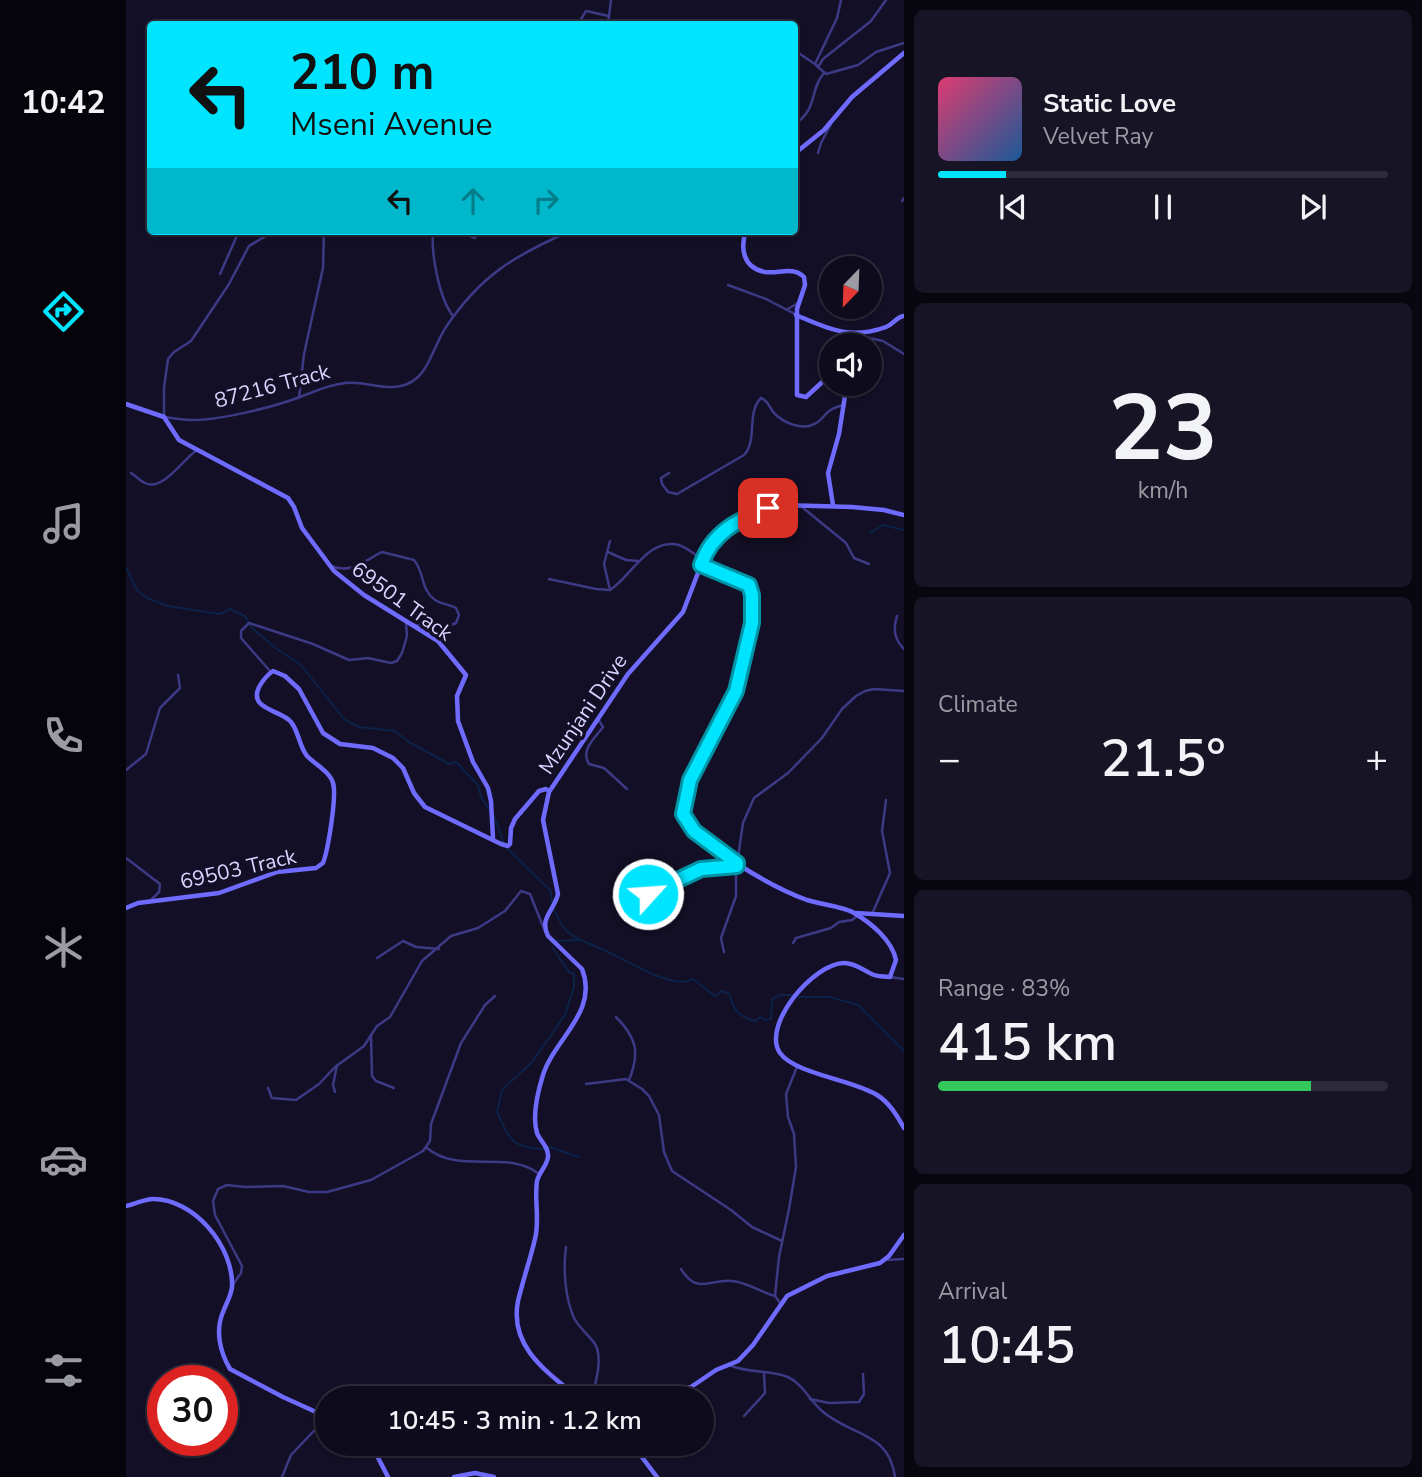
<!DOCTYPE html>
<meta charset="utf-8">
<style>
:root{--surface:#0e0b1c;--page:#171425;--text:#f1f3f6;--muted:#9b9ba3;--line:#2e2b3b;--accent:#00e5ff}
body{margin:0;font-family:"Nunito Sans",sans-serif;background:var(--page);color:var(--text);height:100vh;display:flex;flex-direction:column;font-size:26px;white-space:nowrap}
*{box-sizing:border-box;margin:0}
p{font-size:23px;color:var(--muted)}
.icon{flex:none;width:38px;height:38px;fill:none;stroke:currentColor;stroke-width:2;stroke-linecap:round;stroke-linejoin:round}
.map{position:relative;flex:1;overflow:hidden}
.drawer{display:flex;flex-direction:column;gap:10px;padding:10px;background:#08060f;width:518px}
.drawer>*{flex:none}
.banner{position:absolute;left:21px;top:21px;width:651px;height:214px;border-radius:7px;box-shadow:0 2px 5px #0004,0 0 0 2px var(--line);background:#00e5ff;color:#111;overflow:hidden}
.needle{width:46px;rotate:203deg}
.buttons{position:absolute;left:693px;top:256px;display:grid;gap:14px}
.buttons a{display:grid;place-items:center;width:63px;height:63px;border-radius:50%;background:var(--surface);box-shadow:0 2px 5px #0004,0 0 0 2px var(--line);font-size:35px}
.speed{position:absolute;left:21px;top:1365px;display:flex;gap:14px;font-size:35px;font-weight:700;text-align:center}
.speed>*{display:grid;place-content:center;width:91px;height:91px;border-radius:50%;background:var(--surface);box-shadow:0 2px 5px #0004,0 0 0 2px var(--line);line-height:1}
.speed .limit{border:10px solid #d22;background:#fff;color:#111}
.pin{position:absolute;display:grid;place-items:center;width:60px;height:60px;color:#fff;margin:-30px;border-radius:14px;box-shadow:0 4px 10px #0006}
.me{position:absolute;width:77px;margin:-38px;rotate:64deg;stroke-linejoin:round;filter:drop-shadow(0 0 5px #0008)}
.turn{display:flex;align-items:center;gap:24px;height:147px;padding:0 28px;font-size:32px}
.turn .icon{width:91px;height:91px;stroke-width:2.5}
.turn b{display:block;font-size:49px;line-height:60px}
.lanes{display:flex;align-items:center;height:66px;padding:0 28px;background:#0003;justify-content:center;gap:35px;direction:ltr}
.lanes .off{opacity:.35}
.big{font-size:52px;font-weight:600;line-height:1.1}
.drawer .tile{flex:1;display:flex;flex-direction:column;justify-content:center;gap:10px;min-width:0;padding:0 24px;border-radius:10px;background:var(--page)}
.drawer .dial{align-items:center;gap:0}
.dial b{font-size:91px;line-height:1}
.song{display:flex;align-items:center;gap:21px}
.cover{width:84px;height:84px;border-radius:10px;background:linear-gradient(135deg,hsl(340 70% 55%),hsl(210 70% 35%))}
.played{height:7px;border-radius:4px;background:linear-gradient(90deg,var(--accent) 15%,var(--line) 15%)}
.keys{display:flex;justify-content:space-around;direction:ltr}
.heat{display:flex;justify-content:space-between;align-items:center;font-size:38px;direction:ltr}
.charge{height:10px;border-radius:5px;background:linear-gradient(90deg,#34c759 83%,var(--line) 0)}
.trip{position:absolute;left:189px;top:1386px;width:399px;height:70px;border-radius:35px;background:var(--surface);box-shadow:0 2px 5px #0004,0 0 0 2px var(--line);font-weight:600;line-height:70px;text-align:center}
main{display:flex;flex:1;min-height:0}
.tab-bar{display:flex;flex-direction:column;width:126px;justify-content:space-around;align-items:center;background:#06040b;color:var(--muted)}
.tab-bar .icon{width:49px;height:49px}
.tab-bar .current{color:var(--accent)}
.tab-bar b{font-size:32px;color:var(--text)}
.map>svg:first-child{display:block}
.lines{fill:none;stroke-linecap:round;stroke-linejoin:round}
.stream{stroke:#0c2248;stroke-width:2}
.street{stroke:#3d3a85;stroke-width:2.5}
.secondary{stroke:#6f6bff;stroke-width:4.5}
.route-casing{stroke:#0095a6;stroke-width:18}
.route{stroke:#00e5ff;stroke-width:12}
.labels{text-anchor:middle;stroke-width:7;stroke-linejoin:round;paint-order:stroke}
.street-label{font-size:21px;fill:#d9d4ff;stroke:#130f26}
</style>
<main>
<nav class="tab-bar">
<b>10:42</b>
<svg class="icon current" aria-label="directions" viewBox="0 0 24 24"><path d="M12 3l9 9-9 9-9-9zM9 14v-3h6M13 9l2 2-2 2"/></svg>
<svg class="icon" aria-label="music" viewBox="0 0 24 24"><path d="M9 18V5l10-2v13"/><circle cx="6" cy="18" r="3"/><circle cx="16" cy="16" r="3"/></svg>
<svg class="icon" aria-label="phone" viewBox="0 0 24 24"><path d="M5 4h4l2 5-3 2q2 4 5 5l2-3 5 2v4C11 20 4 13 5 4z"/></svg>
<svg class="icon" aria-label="climate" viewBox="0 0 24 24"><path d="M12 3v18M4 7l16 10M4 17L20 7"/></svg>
<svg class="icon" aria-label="car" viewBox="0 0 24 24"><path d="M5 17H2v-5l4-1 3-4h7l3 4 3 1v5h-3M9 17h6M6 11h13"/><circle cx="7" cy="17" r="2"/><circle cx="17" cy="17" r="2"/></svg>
<svg class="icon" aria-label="filters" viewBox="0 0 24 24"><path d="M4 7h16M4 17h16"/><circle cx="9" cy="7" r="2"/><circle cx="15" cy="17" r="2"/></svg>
</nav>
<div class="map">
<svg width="778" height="1477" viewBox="0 0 778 1477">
<rect width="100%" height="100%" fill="#130f26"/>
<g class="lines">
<g class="stream">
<polyline points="744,533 757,525 778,530"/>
<polyline points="0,568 11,590 21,598 42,606 94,614 104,609 119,616 125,627 148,647 175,665 219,720 233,727 269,731 283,742 323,764 330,762 352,785 355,797 363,809"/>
<polyline points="367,813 378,844"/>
<polyline points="381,848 425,891 426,904"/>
<path d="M428 910C432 917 436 928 443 933 455 942 469 945 482 952 501 960 547 991 567 979L589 996 596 991 603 994C608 1011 613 1017 630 1021L634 1017 639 1020 645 1019 646 999 654 995H667"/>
<polyline points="431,941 454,940"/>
<polyline points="672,997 704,997 732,1005 778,1051"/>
<polyline points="423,1147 453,1157"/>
<path d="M418 1149C386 1149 383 1138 371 1112L376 1090 406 1062 439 1015 448 987V974L443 972 426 947"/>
</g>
<g class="street">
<polyline points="452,24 460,11 483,16"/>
<polyline points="482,24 485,0"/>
<polyline points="668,50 689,64"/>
<polyline points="692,67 697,59 745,21 760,0"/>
<polyline points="692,67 700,74 732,65 750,52 778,43"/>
<polyline points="692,67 689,64 711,18 715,0"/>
<path d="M668 125C693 108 683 90 698 73"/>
<polyline points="692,153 695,143 705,124"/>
<polyline points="776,201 778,198"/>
<path d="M148 231 123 246 103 284 65 341 48 352 42 359 38 388V417C47 418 56 420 64 420 91 421 148 407 174 397 190 391 202 385 219 383 244 380 268 397 291 378 304 366 310 342 320 327 355 275 388 256 444 231"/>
<polyline points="182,231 198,235"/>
<path d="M307 231C305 254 313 298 327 316"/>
<polyline points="331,231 349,238"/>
<polyline points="94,274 113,231"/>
<polyline points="602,285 640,299 669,314"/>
<polyline points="660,310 672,303"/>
<polyline points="730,335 757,341 778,354"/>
<polyline points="173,398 178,354 197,268 198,231"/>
<path d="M5 473C10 476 14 481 19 483 37 492 58 458 71 450"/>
<path d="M543 473 535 478 536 484 542 492 551 494 618 455C632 440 620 413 635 398 643 401 643 408 649 414 657 422 674 430 686 425 701 420 695 410 718 405"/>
<polyline points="676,507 720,543 728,558 743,564"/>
<polyline points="484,541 478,564 484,590"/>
<polyline points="482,552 500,560 512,561"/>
<path d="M205 566C226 574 238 561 256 552L288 560C299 573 294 589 309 600 315 604 323 604 330 608L333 615 330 623 315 629 286 624"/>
<path d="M423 579 470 589 484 590C505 577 522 537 553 545 562 548 569 555 577 560"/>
<path d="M771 616C767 629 768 639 778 649"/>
<polyline points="144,671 115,638 115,631 123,623 187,644 223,660 242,658 265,663 271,661 276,653 281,636 280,623"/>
<path d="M472 719 477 727C469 738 454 750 463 764L478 768 501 789"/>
<polyline points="0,770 20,754 34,708 54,688 52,675"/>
<polyline points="0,858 34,884 33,892 26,899"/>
<polyline points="492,898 522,894 575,869 611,866"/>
<polyline points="746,914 764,873 756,831 760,800"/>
<polyline points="667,943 670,938 705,928 713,922 726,920 731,916"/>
<polyline points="598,952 595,938 610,896 610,871 617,823 628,798 662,773 696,738 716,709 730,696 739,691 748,689 778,691"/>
<polyline points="251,958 277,941 290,947 313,949"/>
<polyline points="764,977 778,979"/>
<path d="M490 1017C511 1038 514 1053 503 1080"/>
<polyline points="245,1035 246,1076 250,1081 268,1088"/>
<polyline points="460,1084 500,1079 516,1089 523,1096 533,1115 538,1152 546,1171 605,1210 626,1227 656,1241"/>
<polyline points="142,1088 146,1098 170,1100 193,1084 209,1067 238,1046 251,1026 264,1017 296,961 325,936 352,928 379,911 395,891 404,894 418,929"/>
<polyline points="209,1092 207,1085 211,1065"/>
<path d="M301 1148C333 1175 382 1149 413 1174"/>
<path d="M440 1247C437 1269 439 1298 448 1318 453 1328 463 1335 469 1344 477 1357 470 1385 465 1398"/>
<polyline points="760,1260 778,1259"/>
<path d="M555 1269C571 1295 583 1279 606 1281 620 1282 635 1292 649 1296"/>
<polyline points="106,1286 115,1273 116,1266 89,1215 87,1201 92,1189 101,1185 119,1187 157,1186 183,1192 201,1192 245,1180 297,1151 304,1141 305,1124 335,1043 359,1005 369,996"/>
<polyline points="655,1304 649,1296 653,1257 663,1209 670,1167 668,1134 662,1117 660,1094 671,1067"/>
<path d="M603 1365C622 1374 643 1369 662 1377 677 1384 684 1401 696 1411 724 1436 763 1431 769 1477"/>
<polyline points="684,1399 703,1403 733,1402 738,1394 737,1374"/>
<polyline points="618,1416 639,1393 638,1374"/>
<polyline points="156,1477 165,1455 201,1417"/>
</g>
<g class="secondary">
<polyline points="668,154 698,130 726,97 778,53"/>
<path d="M620 231C614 248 617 268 639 272 652 274 667 266 678 277L679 285 671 309V395L680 397 705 374"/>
<path d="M670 315C703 329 724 340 760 327 768 324 770 317 778 316"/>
<polyline points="0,404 38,417 53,440 162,498 168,507 176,528 208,571 238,595 312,641 340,675 331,696 332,721 347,762 362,788 365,801 367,838"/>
<polyline points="707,505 702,473 713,434 721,383"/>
<path d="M575 564 623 585 627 595 625 631 609 691 564 780 557 814C572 846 648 888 681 900 693 904 719 907 728 913 745 923 766 940 770 960L764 977C758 976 753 977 748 975 738 971 730 963 718 963 688 963 635 1025 654 1053 669 1074 728 1080 751 1095 764 1103 771 1116 778 1128"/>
<path d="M0 908 12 903 93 893 151 872 190 868 197 863C202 850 211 796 207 783 204 772 189 764 181 756 173 746 173 732 165 722 156 710 122 710 133 687 137 680 141 675 147 671L159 676 173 689 197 733 214 744 247 748 267 758 277 768 288 793 299 807 375 844 382 846 384 844 385 828 389 819 413 791 420 789 423 791"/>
<polyline points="730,913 778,916"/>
<path d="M0 1206C8 1204 17 1200 26 1199 68 1198 108 1247 106 1287 105 1296 100 1304 97 1312 89 1331 94 1352 104 1369L157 1397 201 1417"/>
<path d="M453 1398C421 1372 383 1347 392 1301 397 1280 404 1260 409 1239 414 1219 408 1200 411 1181 413 1172 421 1166 422 1157 423 1147 414 1141 411 1133 406 1116 412 1091 417 1075 428 1039 473 1012 456 969L422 936C413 918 428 911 432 894L417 820 423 792 502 674 557 612 580 552 589 538 614 520 642 508 655 505 726 507 758 510 778 515"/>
<polyline points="513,1398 531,1392 565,1387 590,1370 612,1361 627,1345 661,1296 701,1276 754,1263 763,1256 778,1235"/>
<polyline points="245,1444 262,1477"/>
<polyline points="506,1444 531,1477"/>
<polyline points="328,1477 349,1473 368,1477"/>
</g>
</g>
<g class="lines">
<defs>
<path id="route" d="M522 894 575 869 611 866V863L568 831 557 814 564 780 610 691 626 623V595L623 585 575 565C586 532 612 520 642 508"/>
</defs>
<use href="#route" class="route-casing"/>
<use href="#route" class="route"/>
</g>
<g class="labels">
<g class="street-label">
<text transform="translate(146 386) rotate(-15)" y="7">87216 Track</text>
<text transform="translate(276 601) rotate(36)" y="7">69501 Track</text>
<text transform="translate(457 714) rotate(-56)" y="7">Mzunjani Drive</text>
<text transform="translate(112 869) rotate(-13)" y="7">69503 Track</text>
</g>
</g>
</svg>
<div class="buttons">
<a><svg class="needle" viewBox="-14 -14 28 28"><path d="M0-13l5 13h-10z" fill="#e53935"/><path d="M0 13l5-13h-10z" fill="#9b9ba3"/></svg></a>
<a><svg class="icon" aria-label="sound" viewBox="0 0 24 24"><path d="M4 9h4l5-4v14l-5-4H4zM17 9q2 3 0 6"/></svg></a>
</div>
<div class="speed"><div class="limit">30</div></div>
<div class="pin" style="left:642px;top:508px;background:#d93025"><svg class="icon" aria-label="arrive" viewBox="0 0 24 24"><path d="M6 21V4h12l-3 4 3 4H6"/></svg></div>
<svg class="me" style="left:522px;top:894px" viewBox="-20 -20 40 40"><circle r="17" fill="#00e5ff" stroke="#fff" stroke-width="3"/><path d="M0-11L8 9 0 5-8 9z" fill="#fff"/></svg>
<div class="trip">10:45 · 3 min · 1.2 km</div>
<div class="banner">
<div class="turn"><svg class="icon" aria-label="left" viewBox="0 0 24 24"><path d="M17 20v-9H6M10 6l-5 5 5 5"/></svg><div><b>210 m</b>Mseni Avenue</div></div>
<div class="lanes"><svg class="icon" aria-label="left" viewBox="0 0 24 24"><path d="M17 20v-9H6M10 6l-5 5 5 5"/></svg><svg class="icon off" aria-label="ahead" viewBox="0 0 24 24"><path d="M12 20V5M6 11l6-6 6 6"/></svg><svg class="icon off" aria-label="right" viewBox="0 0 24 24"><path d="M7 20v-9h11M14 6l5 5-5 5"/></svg></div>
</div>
</div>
<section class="drawer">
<div class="tile">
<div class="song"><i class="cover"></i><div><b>Static Love</b><p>Velvet Ray</p></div></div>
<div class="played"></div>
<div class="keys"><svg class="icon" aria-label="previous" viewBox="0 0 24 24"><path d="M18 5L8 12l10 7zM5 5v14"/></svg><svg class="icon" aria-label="pause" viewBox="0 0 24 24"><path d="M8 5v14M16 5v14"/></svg><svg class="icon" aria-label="next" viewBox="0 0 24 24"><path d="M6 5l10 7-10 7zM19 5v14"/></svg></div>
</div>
<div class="tile dial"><b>23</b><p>km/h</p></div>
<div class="tile"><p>Climate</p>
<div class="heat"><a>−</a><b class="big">21.5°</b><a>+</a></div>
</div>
<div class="tile"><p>Range · 83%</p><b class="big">415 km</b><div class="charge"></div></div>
<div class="tile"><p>Arrival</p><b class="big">10:45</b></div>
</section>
</main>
